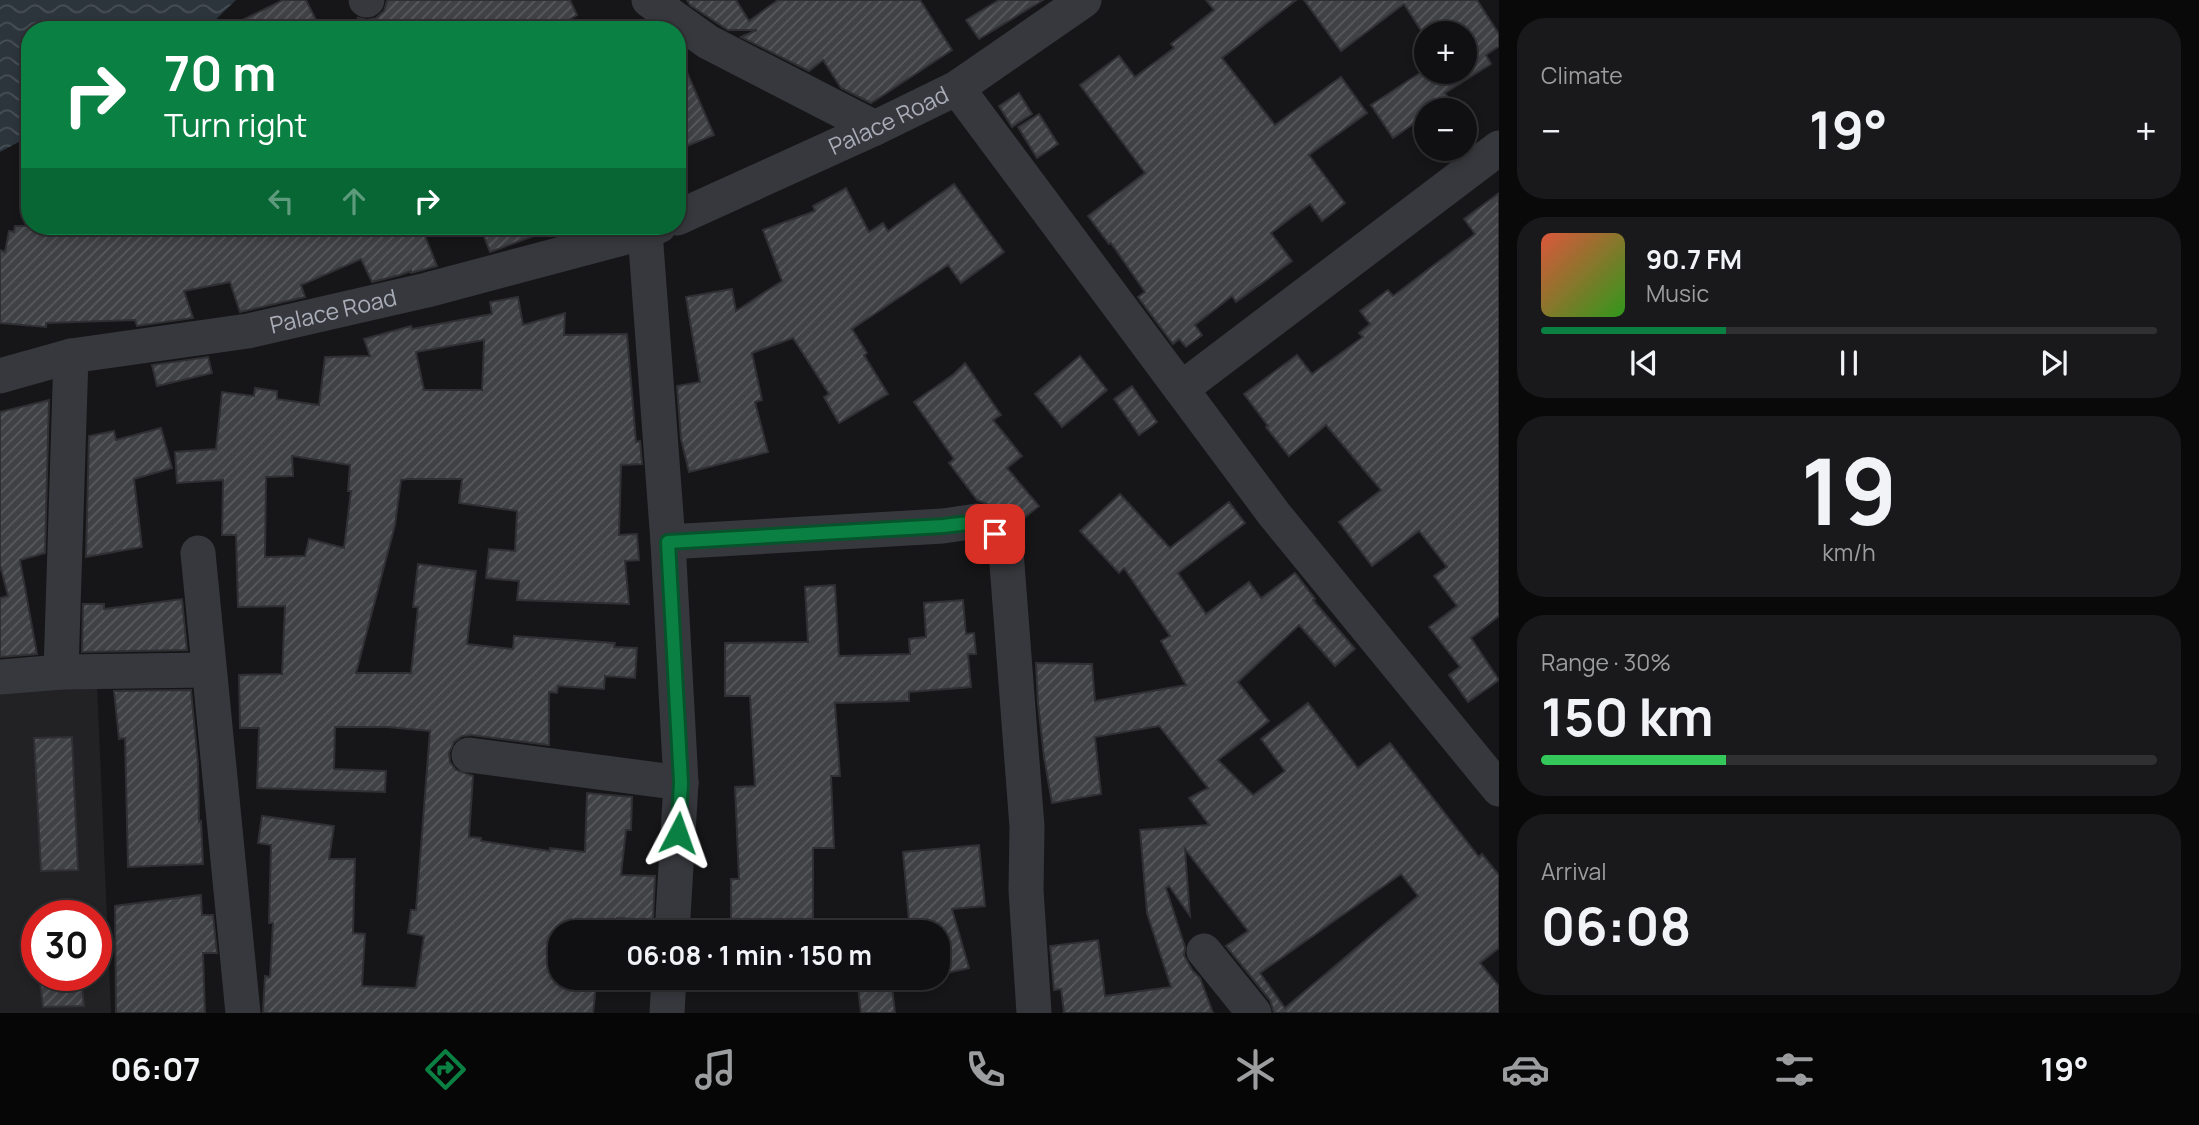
<!DOCTYPE html>
<meta charset="utf-8">
<style>
:root{--surface:#101012;--page:#19191b;--text:#f1f3f6;--muted:#9c9d9f;--line:#303032;--accent:#0b8043}
body{margin:0;font-family:Manrope,sans-serif;background:var(--page);color:var(--text);height:100vh;display:flex;flex-direction:column;font-size:26px;white-space:nowrap}
*{box-sizing:border-box;margin:0}
p{font-size:23px;color:var(--muted)}
.icon{flex:none;width:38px;height:38px;fill:none;stroke:currentColor;stroke-width:2;stroke-linecap:round;stroke-linejoin:round}
.map{position:relative;flex:1;overflow:hidden}
.side{display:flex;flex-direction:column;gap:18px;padding:18px;background:#09090a;width:700px}
.side>*{flex:none}
.banner{position:absolute;left:21px;top:21px;width:665px;height:214px;border-radius:28px;box-shadow:0 4px 10px #0003,0 0 0 2px var(--line);background:#0b8043;color:#fff;overflow:hidden}
.fabs{position:absolute;left:1414px;top:21px;display:grid;gap:14px}
.fabs a{display:grid;place-items:center;width:63px;height:63px;border-radius:50%;background:var(--surface);box-shadow:0 4px 10px #0003,0 0 0 2px var(--line);font-size:35px}
.speed{position:absolute;left:21px;top:900px;display:flex;gap:14px;font-size:35px;font-weight:700;text-align:center}
.speed>*{display:grid;place-content:center;width:91px;height:91px;border-radius:50%;background:var(--surface);box-shadow:0 4px 10px #0003,0 0 0 2px var(--line);line-height:1}
.speed .limit{border:10px solid #d22;background:#fff;color:#111}
.pin{position:absolute;display:grid;place-items:center;width:60px;height:60px;color:#fff;margin:-30px;border-radius:14px;box-shadow:0 4px 10px #0006}
.me{position:absolute;width:77px;margin:-38px;rotate:4deg;stroke-linejoin:round;filter:drop-shadow(0 0 5px #0008)}
.turn{display:flex;align-items:center;gap:24px;height:147px;padding:0 28px;font-size:32px}
.turn .icon{width:91px;height:91px;stroke-width:2.5}
.turn b{display:block;font-size:49px;line-height:60px}
.lanes{display:flex;align-items:center;height:66px;padding:0 28px;background:#0003;justify-content:center;gap:35px;direction:ltr}
.lanes .off{opacity:.35}
.big{font-size:52px;font-weight:700;line-height:1.1}
.side .tile{flex:1;display:flex;flex-direction:column;justify-content:center;gap:10px;min-width:0;padding:0 24px;border-radius:28px;background:var(--page)}
.side .dial{align-items:center;gap:0}
.dial b{font-size:91px;line-height:1}
.song{display:flex;align-items:center;gap:21px}
.cover{width:84px;height:84px;border-radius:10px;background:linear-gradient(135deg,hsl(10 70% 55%),hsl(110 70% 35%))}
.played{height:7px;border-radius:4px;background:linear-gradient(90deg,var(--accent) 30%,var(--line) 30%)}
.keys{display:flex;justify-content:space-around;direction:ltr}
.heat{display:flex;justify-content:space-between;align-items:center;font-size:38px;direction:ltr}
.charge{height:10px;border-radius:5px;background:linear-gradient(90deg,#34c759 30%,var(--line) 0)}
.trip{position:absolute;left:548px;top:920px;width:402px;height:70px;border-radius:28px;background:var(--surface);box-shadow:0 4px 10px #0003,0 0 0 2px var(--line);font-weight:700;line-height:70px;text-align:center}
.dock{display:flex;height:112px;justify-content:space-around;align-items:center;background:#060607;color:var(--muted)}
.dock .icon{width:49px;height:49px}
.dock .selected{color:var(--accent)}
.dock b{font-size:32px;color:var(--text)}
main{display:flex;flex:1;min-height:0}
.map>svg:first-child{display:block}
.built{fill:#222225;fill-rule:evenodd}
.water{fill:url(#water-waves)}
.building{fill:url(#building-hatch);stroke:#303034;stroke-width:2;fill-rule:evenodd}
.lines{fill:none;stroke-linecap:round;stroke-linejoin:round}
.minor{stroke:#37383d;stroke-width:35}
.route-casing{stroke:#07532c;stroke-width:18}
.route{stroke:#0b8043;stroke-width:12}
.labels{text-anchor:middle;stroke-width:7;stroke-linejoin:round;paint-order:stroke}
.street-label{font-size:23px;fill:#a8adb8;stroke:#111113}
</style>
<main>
<div class="map">
<svg width="1499" height="1013" viewBox="0 0 1499 1013">
<defs>
<pattern id="water-waves" width="16" height="10" patternUnits="userSpaceOnUse" patternTransform="scale(1.75)"><rect width="16" height="10" fill="#2c353c"/><path d="M0 5q4-4 8 0t8 0" fill="none" stroke="#485056"/></pattern>
<pattern id="building-hatch" width="6" height="6" patternUnits="userSpaceOnUse" patternTransform="scale(1.75)"><rect width="6" height="6" fill="#404145"/><path d="M-1 1l2-2M0 6l6-6M5 7l2-2" fill="none" stroke="#595a5e"/></pattern>
</defs>
<rect width="100%" height="100%" fill="#161618"/>
<path class="built" d="M97 683 111 1013H0V686ZM37 915H96V975H37Z"/>
<polygon class="water" points="0,0 236,0 205,30 30,30 30,136 0,152"/>
<g class="building">
<polygon points="283,0 306,0 321,30 222,30"/>
<polygon points="390,0 570,0 577,15 550,30 363,30 358,18 367,20 376,18 384,11 387,1"/>
<polygon points="687,0 736,0 749,21 778,0 920,0 952,50 871,103 841,88 823,60 809,71 741,37 757,30 728,30 690,5"/>
<polygon points="999,0 1043,0 979,39 966,20"/>
<polygon points="1206,0 1296,0 1222,58 1275,125 1341,77 1367,113 1309,155 1345,203 1322,221 1310,204 1271,233 1292,261 1236,302 1232,296 1195,325 1202,335 1186,347 1179,339 1173,344 1138,297 1145,292 1111,243 1109,244 1088,216 1145,173 1080,85 1119,56 1135,77 1174,48 1171,44 1214,10"/>
<polygon points="1304,0 1477,0 1499,34 1499,46 1486,55 1491,64 1445,93 1456,110 1426,110 1426,115 1393,138 1371,105 1426,69 1426,72 1465,72 1465,33 1426,33 1426,38 1404,4 1341,51"/>
<polygon points="677,49 714,135 677,150"/>
<polygon points="1019,93 1032,114 1012,127 999,106"/>
<polygon points="1039,114 1058,144 1037,158 1018,127"/>
<polygon points="954,184 1004,252 961,283 948,265 852,329 867,353 864,355 888,394 839,423 824,397 829,394 793,338 752,353 762,400 755,402 768,452 689,472 681,439 677,386 700,382 686,297 732,289 736,311 782,281 763,230 815,211 813,206 846,188 869,232 883,223 888,231"/>
<polygon points="1499,193 1499,616 1471,638 1499,680 1468,702 1449,675 1460,667 1429,627 1457,606 1434,576 1447,567 1419,531 1372,566 1339,522 1381,490 1326,425 1289,456 1266,427 1268,426 1244,394 1297,355 1312,374 1363,337 1359,333 1370,324 1360,311 1388,290 1393,296 1475,234 1464,219"/>
<polygon points="15,226 421,226 437,266 411,273 411,271 400,275 372,282 361,259 301,285 305,297 240,312 230,282 184,291 193,318 137,326 135,320 46,323 46,327 0,323 0,250 5,252 9,231 14,232"/>
<polygon points="480,226 555,226 556,228 490,252"/>
<path d="M518 297 523 325 565 313 564 335 627 334 636 442 640 441 642 464 621 465 619 535 637 534 639 560 625 561 629 604 517 600 519 581 486 578 489 549 515 551 517 511 459 503 462 479H407L401 480 395 525 356 673H411L418 607H413L418 564 476 571 467 644 513 649 514 636 615 643 614 647 637 648 635 678 605 676 604 689 558 686 557 693 549 692V745L471 735 462 736 454 742 449 753 450 762 456 770 473 776 469 837 481 838V841L550 851V848L585 852 587 793 632 797 631 830H626L621 875 655 876 653 920 617 918 616 921 606 919 604 933H560V978H597L593 1013H263L265 976 270 977 273 923H269L271 845 258 843 262 816 334 826 329 859H355L353 933 365 934 362 986 416 988 424 936 408 933 411 910H416L430 731 388 727H335L334 769 386 771 385 792 257 788 259 728H240L239 675 282 674 285 606 238 607 236 535H222L223 480 177 483 175 452 216 449 222 392 254 396 255 388 277 391V399L319 405 325 357 370 356 364 339 411 326 412 329 492 314 490 302ZM484 340 482 390H424L416 352ZM292 456 350 465 348 491H351L344 548 309 539 305 556 265 557 266 477 293 476Z"/>
<polygon points="1080,356 1107,390 1062,427 1035,394"/>
<polygon points="208,357 212,373 157,386 152,365"/>
<polygon points="965,363 1001,415 993,420 1022,456 1007,468 1039,506 1014,526 1007,518 989,505 977,500 949,463 954,459 914,402 954,374"/>
<polygon points="1132,386 1157,422 1139,435 1114,399"/>
<polygon points="49,400 45,553 20,560 37,654 0,657 0,598 8,596 0,565 0,412"/>
<polygon points="161,428 172,468 134,479 142,547 86,557 89,436 114,431 116,440"/>
<path d="M1120 494 1170 548 1229 502 1245 523 1178 573 1206 614 1249 582 1261 598 1295 573 1315 599 1313 600 1355 649 1335 666 1299 625 1238 682 1269 721 1218 760 1253 795 1285 771 1261 739 1308 703 1358 768 1390 743 1479 857 1482 854 1499 875V948L1480 963 1499 986V1013H1274L1270 1000 1226 946 1248 931 1185 849 1190 916 1169 886 1166 888 1185 947 1184 955 1192 970 1200 978 1213 1013H1064L1061 989 1054 990 1050 946 1098 940 1105 996 1171 987 1147 913 1140 830 1209 825 1189 798 1208 788 1159 726 1095 737 1101 794 1052 803 1044 757 1038 703 1036 663 1092 664 1095 701 1186 685 1161 641 1170 636 1124 568 1119 573 1080 531ZM1401 874 1418 896 1285 1008 1260 973Z"/>
<polygon points="835,585 839,656 910,654 909,639 926,637 924,603 963,600 966,634 974,633 976,654 968,654 971,687 909,692 909,701 835,703 840,776 831,776 834,848 813,848 813,927 731,926 731,879 739,879 735,787 755,786 750,696 725,696 725,643 808,642 805,587"/>
<polygon points="182,599 187,650 82,652 83,604 104,604 104,609"/>
<polygon points="191,690 198,764 199,822 201,821 203,864 128,867 125,738 119,739 114,691"/>
<polygon points="72,737 78,870 41,871 34,738"/>
<polygon points="979,845 985,906 952,909 969,968 938,975 938,933 910,933 903,852"/>
<polygon points="201,895 202,915 213,915 217,953 203,953 205,1013 116,1013 115,906"/>
<polygon points="39,975 81,975 84,1006 43,1007"/>
<polygon points="857,978 891,978 895,1013 861,1013"/>
</g>
<g class="lines">
<g class="minor">
<polyline points="366,0 367,0"/>
<polyline points="649,0 708,42 875,128"/>
<polyline points="957,88 1274,514 1499,789"/>
<path id="s1" d="M677 218 875 128 957 88 1084 0"/>
<polyline points="645,232 668,542 681,783 672,933"/>
<path id="s2" d="M0 376 71 356 248 331 427 290 645 232 659 226"/>
<polyline points="1181,389 1499,148"/>
<polyline points="668,542 943,526 977,521 995,534 1006,551 1027,827 1026,890 1034,1013"/>
<polyline points="198,553 243,1013"/>
<polyline points="61,672 71,356"/>
<polyline points="0,677 61,672 208,670"/>
<polyline points="469,755 681,783"/>
<polyline points="1204,951 1254,1013"/>
<polyline points="667,1013 669,978"/>
</g>
</g>
<g class="lines">
<defs>
<polyline id="route" points="678,833 681,783 668,542 943,526 977,522 995,534"/>
</defs>
<use href="#route" class="route-casing"/>
<use href="#route" class="route"/>
</g>
<g class="labels">
<g class="street-label">
<text dy="8" stroke="none"><textPath href="#s1" startOffset="233">Palace Road</textPath></text>
<text dy="8" stroke="none"><textPath href="#s2" startOffset="340">Palace Road</textPath></text>
</g>
</g>
</svg>
<div class="fabs">
<a>+</a>
<a>−</a>
</div>
<div class="speed"><div class="limit">30</div></div>
<div class="pin" style="left:995px;top:534px;background:#d93025"><svg class="icon" aria-label="arrive" viewBox="0 0 24 24"><path d="M6 21V4h12l-3 4 3 4H6"/></svg></div>
<svg class="me" style="left:678px;top:833px" viewBox="-20 -20 40 40"><path d="M0-17L14 15 0 8-14 15z" fill="#0b8043" stroke="#fff" stroke-width="4"/></svg>
<div class="trip">06:08 · 1 min · 150 m</div>
<div class="banner">
<div class="turn"><svg class="icon" aria-label="right" viewBox="0 0 24 24"><path d="M7 20v-9h11M14 6l5 5-5 5"/></svg><div><b>70 m</b>Turn right</div></div>
<div class="lanes"><svg class="icon off" aria-label="left" viewBox="0 0 24 24"><path d="M17 20v-9H6M10 6l-5 5 5 5"/></svg><svg class="icon off" aria-label="ahead" viewBox="0 0 24 24"><path d="M12 20V5M6 11l6-6 6 6"/></svg><svg class="icon" aria-label="right" viewBox="0 0 24 24"><path d="M7 20v-9h11M14 6l5 5-5 5"/></svg></div>
</div>
</div>
<section class="side">
<div class="tile"><p>Climate</p>
<div class="heat"><a>−</a><b class="big">19°</b><a>+</a></div>
</div>
<div class="tile">
<div class="song"><i class="cover"></i><div><b>90.7 FM</b><p>Music</p></div></div>
<div class="played"></div>
<div class="keys"><svg class="icon" aria-label="previous" viewBox="0 0 24 24"><path d="M18 5L8 12l10 7zM5 5v14"/></svg><svg class="icon" aria-label="pause" viewBox="0 0 24 24"><path d="M8 5v14M16 5v14"/></svg><svg class="icon" aria-label="next" viewBox="0 0 24 24"><path d="M6 5l10 7-10 7zM19 5v14"/></svg></div>
</div>
<div class="tile dial"><b>19</b><p>km/h</p></div>
<div class="tile"><p>Range · 30%</p><b class="big">150 km</b><div class="charge"></div></div>
<div class="tile"><p>Arrival</p><b class="big">06:08</b></div>
</section>
</main>
<nav class="dock">
<b>06:07</b>
<svg class="icon selected" aria-label="directions" viewBox="0 0 24 24"><path d="M12 3l9 9-9 9-9-9zM9 14v-3h6M13 9l2 2-2 2"/></svg>
<svg class="icon" aria-label="music" viewBox="0 0 24 24"><path d="M9 18V5l10-2v13"/><circle cx="6" cy="18" r="3"/><circle cx="16" cy="16" r="3"/></svg>
<svg class="icon" aria-label="phone" viewBox="0 0 24 24"><path d="M5 4h4l2 5-3 2q2 4 5 5l2-3 5 2v4C11 20 4 13 5 4z"/></svg>
<svg class="icon" aria-label="climate" viewBox="0 0 24 24"><path d="M12 3v18M4 7l16 10M4 17L20 7"/></svg>
<svg class="icon" aria-label="car" viewBox="0 0 24 24"><path d="M5 17H2v-5l4-1 3-4h7l3 4 3 1v5h-3M9 17h6M6 11h13"/><circle cx="7" cy="17" r="2"/><circle cx="17" cy="17" r="2"/></svg>
<svg class="icon" aria-label="filters" viewBox="0 0 24 24"><path d="M4 7h16M4 17h16"/><circle cx="9" cy="7" r="2"/><circle cx="15" cy="17" r="2"/></svg>
<b>19°</b>
</nav>
